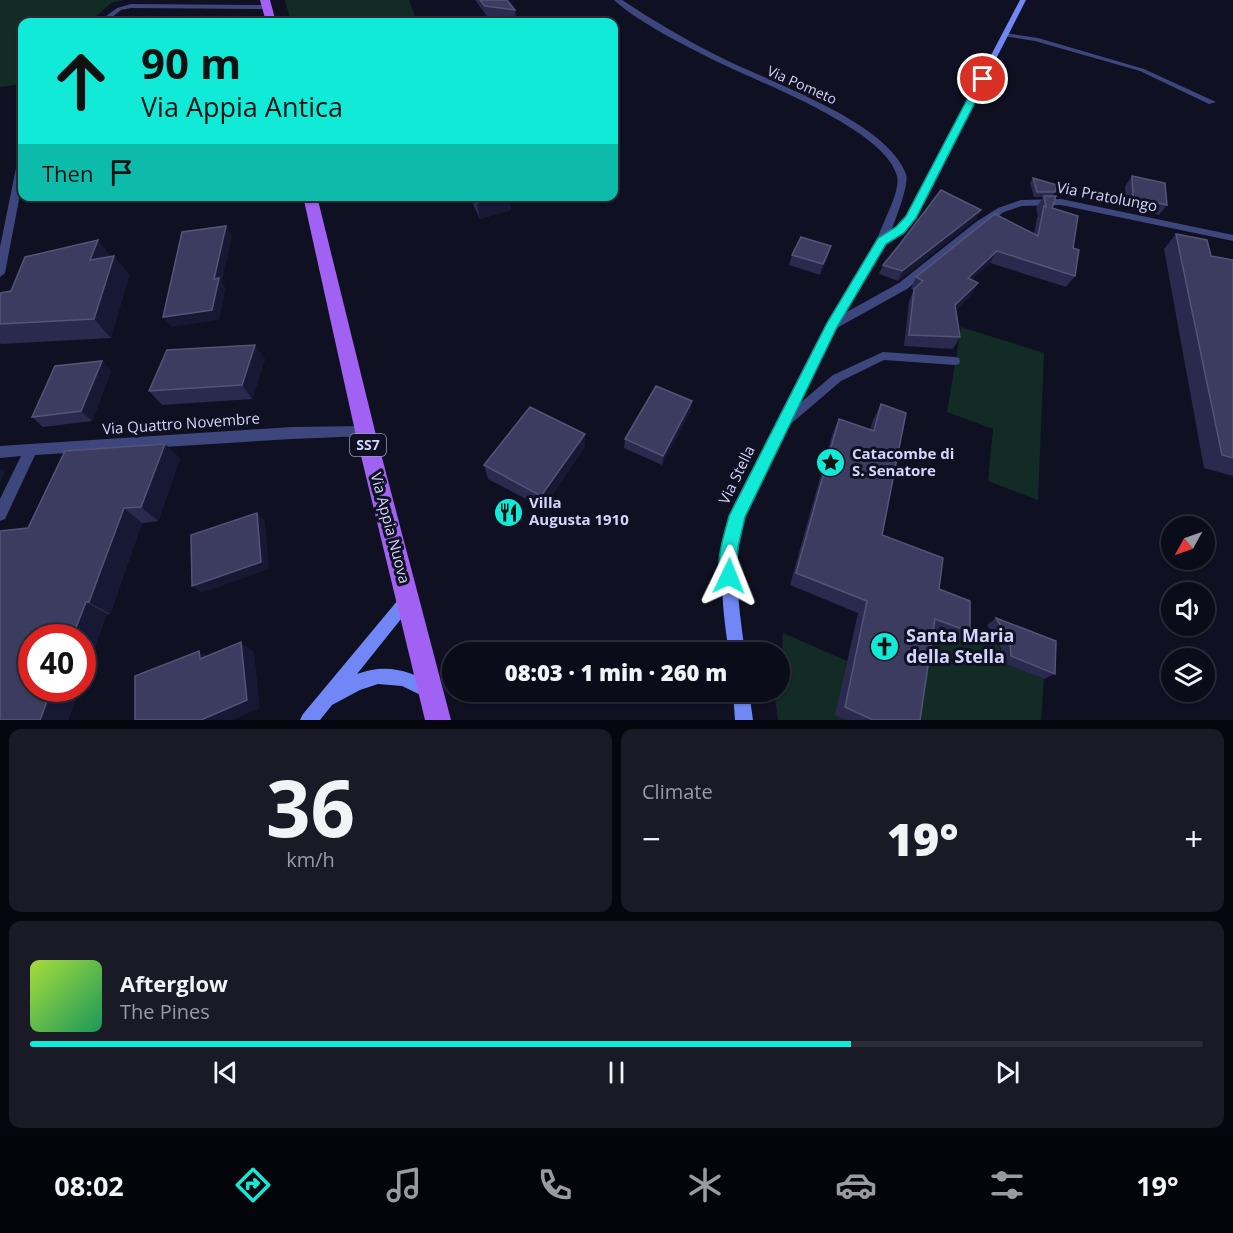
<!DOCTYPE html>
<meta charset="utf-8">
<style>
:root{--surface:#0b0c19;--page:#191a26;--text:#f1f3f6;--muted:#9a9ba2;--line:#2b2c38;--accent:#11ead6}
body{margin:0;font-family:"Open Sans",sans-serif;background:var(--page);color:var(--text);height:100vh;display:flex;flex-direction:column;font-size:22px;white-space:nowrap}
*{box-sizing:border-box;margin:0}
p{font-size:20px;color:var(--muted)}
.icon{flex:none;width:33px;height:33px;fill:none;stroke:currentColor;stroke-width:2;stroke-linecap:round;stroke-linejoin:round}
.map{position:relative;height:720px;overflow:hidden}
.sheet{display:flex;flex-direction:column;gap:9px;padding:9px;background:#06070e;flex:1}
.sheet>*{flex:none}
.guide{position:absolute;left:18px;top:18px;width:600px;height:183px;border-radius:12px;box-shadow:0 2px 4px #0004,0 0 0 2px var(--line);background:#11ead6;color:#111;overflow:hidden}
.needle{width:39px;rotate:230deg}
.fabs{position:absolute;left:1161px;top:516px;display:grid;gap:12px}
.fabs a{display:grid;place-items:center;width:54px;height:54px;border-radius:50%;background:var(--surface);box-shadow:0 2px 4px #0004,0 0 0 2px var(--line);font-size:30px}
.speed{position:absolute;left:18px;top:624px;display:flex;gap:12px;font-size:30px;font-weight:700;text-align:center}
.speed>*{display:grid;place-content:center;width:78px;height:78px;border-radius:50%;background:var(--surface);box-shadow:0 2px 4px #0004,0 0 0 2px var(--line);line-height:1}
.speed .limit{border:9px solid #d22;background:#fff;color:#111}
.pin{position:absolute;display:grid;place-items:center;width:51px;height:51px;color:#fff;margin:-26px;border:3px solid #fff;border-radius:50%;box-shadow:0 2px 6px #0007}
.me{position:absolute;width:66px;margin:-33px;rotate:2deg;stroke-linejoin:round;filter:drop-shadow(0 0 4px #0008)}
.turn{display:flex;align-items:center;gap:21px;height:126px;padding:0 24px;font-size:27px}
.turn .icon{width:78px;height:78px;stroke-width:2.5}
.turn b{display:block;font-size:42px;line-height:51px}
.then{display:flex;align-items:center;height:57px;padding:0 24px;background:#0003;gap:12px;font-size:22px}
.big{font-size:45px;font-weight:800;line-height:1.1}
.sheet .card{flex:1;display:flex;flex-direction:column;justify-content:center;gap:9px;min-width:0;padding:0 21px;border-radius:12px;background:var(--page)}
.sheet .dial{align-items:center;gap:0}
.dial b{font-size:78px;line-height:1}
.song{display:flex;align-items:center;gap:18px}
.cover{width:72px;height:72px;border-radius:9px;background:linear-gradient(135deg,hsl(80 70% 55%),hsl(150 70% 35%))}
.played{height:6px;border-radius:3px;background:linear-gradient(90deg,var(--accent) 70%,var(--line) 70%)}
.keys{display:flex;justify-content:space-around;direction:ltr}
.heat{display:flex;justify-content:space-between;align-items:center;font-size:33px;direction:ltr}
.sheet .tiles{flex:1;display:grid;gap:9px;grid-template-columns:1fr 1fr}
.card:last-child{grid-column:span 2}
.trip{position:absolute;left:442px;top:642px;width:348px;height:60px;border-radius:30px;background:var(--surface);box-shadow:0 2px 4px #0004,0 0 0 2px var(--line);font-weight:800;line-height:60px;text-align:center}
.tab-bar{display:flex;height:96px;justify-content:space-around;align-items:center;background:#04050a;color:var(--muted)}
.tab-bar .icon{width:42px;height:42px}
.tab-bar .current{color:var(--accent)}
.tab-bar b{font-size:27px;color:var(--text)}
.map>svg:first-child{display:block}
.green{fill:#132b25}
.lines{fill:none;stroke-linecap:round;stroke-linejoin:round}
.lane{fill:#3e477d;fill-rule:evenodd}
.street{fill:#3e477d;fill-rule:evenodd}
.secondary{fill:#7187f5;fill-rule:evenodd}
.primary{fill:#a162f4;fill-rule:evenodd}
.wall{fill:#2a2a4e}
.shaded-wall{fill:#171834}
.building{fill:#3c3c61;stroke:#545479;stroke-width:1.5}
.route{fill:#11ead6;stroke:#0b988b;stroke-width:1.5}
.labels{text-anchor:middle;stroke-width:6;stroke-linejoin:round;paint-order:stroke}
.far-street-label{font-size:14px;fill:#d3d6fc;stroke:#0f1021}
.shield{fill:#0f1021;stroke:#989bba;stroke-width:1.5}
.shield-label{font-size:14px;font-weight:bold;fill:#d3d6fc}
.street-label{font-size:15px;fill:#d3d6fc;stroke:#0f1021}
.poi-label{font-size:15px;font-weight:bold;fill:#d3d6fc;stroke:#0f1021;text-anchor:start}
.near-poi-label{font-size:18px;font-weight:bold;fill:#d3d6fc;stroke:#0f1021;text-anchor:start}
</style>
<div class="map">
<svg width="1233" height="720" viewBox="0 0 1233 720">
<rect width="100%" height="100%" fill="#0f1021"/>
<g class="green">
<polygon points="0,0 125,0 111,3 90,22 22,22 22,84 0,87"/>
<polygon points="285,0 409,0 417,22 291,22"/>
<polygon points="961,327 1044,353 1038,500 988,481 993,429 947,412"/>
<path d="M969 627C988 628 1003 642 1002 662L1044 679 1041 720H909L922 630 958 633Z"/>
<polygon points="783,633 847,661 836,715 846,720 778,720 774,692 780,692"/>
</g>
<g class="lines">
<g class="lane">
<polygon points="1005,33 1038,38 1144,69 1216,102 1209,104 1140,71 1035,41 1003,36 1003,34"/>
<polygon points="883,352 955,357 959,358 960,361 959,364 955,365 884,360 841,381 786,428 782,430 778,428 776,425 778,422 833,375"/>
</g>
<g class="street">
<path d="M614 0H622C654 21 686 40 720 57 769 82 887 121 906 174 910 186 891 231 886 243H878L877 241C881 224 901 192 897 176 886 130 761 83 720 63 688 47 639 23 614 0Z"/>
<polygon points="131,4 267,5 270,7 267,9 131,8 121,10 106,22 98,22 117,8"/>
<polygon points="22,160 22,184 5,273 0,277 0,247 17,163"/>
<polygon points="1061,199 1233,235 1233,241 1061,205 1022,206 1004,212 984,226 907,289 835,329 831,330 825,326 827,323 899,283 976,222 998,208 1021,200"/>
<polygon points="365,426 370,427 372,431 370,435 365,436 292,439 35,455 5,519 0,521 0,499 21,456 0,458 0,446 292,427"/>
</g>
<g class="secondary">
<path d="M1020 0H1026L915 218 904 232 886 243 836 327 748 506C731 555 738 602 745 652H729C721 603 717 553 734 505L827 323 878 239 896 228 906 217Z"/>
<path d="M408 591 413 594 416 599 413 604 357 674C386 663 409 670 435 685L437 691 435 697 429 699 402 686 378 684 360 690 332 705 320 720H300L303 714 403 594Z"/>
<polygon points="733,692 749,692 753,720 735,720"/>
</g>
<g class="primary">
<polygon points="260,0 270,0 276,22 266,22"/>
<polygon points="303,196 317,196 375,431 451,720 425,720 355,431"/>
</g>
</g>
<g class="wall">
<polygon points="475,0 507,0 515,10 516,19 487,16"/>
<polygon points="1132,176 1167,205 1159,215 1126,208 1125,186"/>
<polygon points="1033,178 1055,192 1052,196 1052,208 1073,248 1075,276 1066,287 990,263 972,280 978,283 971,295 956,310 960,337 953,349 904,346 909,301 914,290 911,289 916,277 1034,234 1037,218 1038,216 1036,208 1043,197 1034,197 1030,183"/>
<polygon points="469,196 509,196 511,210 480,219"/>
<polygon points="981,210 976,219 898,281 879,274 883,265"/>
<polygon points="1176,234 1211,256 1233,260 1233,476 1204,468 1164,249"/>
<polygon points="792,255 828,257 820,275 789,265"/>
<polygon points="110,256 114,256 129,275 111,338 1,344 0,343 0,293 11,291"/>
<polygon points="265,359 252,399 162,405 149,391"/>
<polygon points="102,361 111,371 92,421 43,427 32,417"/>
<polygon points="881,404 882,535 939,589 970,632 956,643 932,634 920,720 846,720 835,715 858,613 790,585 832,435 839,419 870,430 873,420"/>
<polygon points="691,411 662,465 624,448 625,439"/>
<polygon points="585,434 585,447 543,508 488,479 484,465"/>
<polygon points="165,444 180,459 158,521 142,523 110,614 107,614 82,681 82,638 32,638 32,688 80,688 68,720 0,720 0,531 28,528 65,451"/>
<polygon points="996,618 1055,674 1044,679 1001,662 1001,648 987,625"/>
</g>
<g class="shaded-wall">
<polygon points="504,196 509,196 511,210 480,219 477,203"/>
<polygon points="981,210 976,219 898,281 902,271"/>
<polygon points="226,226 232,236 222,283 226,289 219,320 171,327 163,317 214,279"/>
<polygon points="98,240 113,259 114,256 129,275 111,338 94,319 90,260"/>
<polygon points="831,246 828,257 820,275 823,264"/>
<polygon points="997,251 990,263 962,290 968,278"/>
<polygon points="978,283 971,295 949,317 955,305"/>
<polygon points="255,345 265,359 252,399 242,385"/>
<polygon points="102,361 111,371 92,421 81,411"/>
<polygon points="692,401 691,411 662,465 663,456"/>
<polygon points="585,434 585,447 543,508 541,496"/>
<polygon points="165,444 180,459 158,521 141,507"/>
<polygon points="0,468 5,471 0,482"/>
<polygon points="124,508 142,523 110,614 89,602"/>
<polygon points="257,513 265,521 269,569 202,593 192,586"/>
<polygon points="86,602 107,614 82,681 82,638 72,638"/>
<polygon points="241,642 254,652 260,708 233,720 201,720"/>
<polygon points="199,651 214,660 200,659"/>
<polygon points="52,688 80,688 68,720 40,720"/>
</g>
<g class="building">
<polygon points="480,0 507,0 515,10 485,6"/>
<polygon points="1132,176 1165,183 1167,205 1133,197"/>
<polygon points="1033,178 1057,185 1055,192 1037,192"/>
<polygon points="941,190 981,210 902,271 883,265 900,244"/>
<polygon points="473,196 504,196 477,203"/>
<polygon points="1044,196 1056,196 1052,208 1078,216 1073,248 1079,250 1075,276 997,251 968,278 978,283 955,305 960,337 909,335 914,289 923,281 916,277 995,214 1038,236 1044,206 1046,207"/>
<polygon points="226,226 214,279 219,278 212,310 163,317 182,232"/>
<polygon points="1176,234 1207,240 1211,256 1233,260 1233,458 1222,455"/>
<polygon points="801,237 831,246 823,264 792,255"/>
<polygon points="98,240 90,260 114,256 94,319 0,324 0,293 11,291 25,257"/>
<polygon points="255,345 242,385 149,391 167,350"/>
<polygon points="102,361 81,411 32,417 55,366"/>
<polygon points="656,386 692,401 663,456 625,439"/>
<polygon points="881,404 906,413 882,535 943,558 939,589 970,601 970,632 935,619 920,720 873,720 845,707 867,601 796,573 839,419 874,431"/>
<polygon points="530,407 585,434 541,496 484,465"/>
<polygon points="165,444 141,507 124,508 89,602 86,602 72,638 32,638 32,688 52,688 40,720 0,720 0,531 28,528 65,451"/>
<polygon points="257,513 261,562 192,586 191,535"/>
<polygon points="996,618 1056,641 1055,674 1011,656 1010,642"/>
<polygon points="241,642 247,700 201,720 135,720 135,676 199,651 200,659"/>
</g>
<path class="route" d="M983 76 987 79 916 218 904 233 886 244 837 327 745 517 738 547 735 582 729 584 722 582C714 562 724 536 729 516L827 323 878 238 896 227 906 216 978 79Z"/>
<defs>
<symbol id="sight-disc" viewBox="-11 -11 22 22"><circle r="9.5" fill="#11ead6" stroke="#0f1021"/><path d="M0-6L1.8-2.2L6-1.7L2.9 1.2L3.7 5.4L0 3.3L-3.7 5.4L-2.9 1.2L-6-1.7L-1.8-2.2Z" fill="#111"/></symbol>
<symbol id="restaurant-disc" viewBox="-11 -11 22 22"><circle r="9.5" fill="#11ead6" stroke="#0f1021"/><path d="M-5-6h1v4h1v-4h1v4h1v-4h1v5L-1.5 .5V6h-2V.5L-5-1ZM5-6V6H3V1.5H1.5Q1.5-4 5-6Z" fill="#111"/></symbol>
<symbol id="church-disc" viewBox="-11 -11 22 22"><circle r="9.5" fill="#11ead6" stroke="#0f1021"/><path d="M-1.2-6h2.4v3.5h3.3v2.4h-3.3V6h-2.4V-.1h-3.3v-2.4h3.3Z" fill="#111"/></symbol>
</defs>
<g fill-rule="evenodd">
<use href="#sight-disc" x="814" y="446" width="33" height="33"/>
<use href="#restaurant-disc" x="492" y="496" width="33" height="33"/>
<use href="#church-disc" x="868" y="630" width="33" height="33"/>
</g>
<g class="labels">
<g class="far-street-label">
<text transform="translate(802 85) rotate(24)" y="5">Via Pometo</text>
</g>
<rect class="shield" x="350" y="434" width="36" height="22" rx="4.5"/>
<g class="shield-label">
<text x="368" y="450">SS7</text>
</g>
<g class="street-label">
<text transform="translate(1107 197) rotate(11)" y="5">Via Pratolungo</text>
<text transform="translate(181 424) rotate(-4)" y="5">Via Quattro Novembre</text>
<text transform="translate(737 475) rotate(-64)" y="5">Via Stella</text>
<text transform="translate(390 528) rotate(75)" y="5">Via Appia Nuova</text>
</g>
<g class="poi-label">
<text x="852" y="459">Catacombe di<tspan x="852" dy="17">S. Senatore</tspan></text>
<text x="529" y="508">Villa<tspan x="529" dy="17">Augusta 1910</tspan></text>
</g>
<g class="near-poi-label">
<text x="906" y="642">Santa Maria<tspan x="906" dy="21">della Stella</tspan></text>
</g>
</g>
</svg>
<div class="fabs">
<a><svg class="needle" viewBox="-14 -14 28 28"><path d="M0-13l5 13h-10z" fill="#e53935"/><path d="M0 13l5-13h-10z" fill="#9a9ba2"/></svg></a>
<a><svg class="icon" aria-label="sound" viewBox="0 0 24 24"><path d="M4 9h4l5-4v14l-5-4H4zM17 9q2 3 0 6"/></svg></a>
<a><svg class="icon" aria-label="layers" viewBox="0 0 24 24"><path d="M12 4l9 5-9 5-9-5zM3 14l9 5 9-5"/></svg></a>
</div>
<div class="speed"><div class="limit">40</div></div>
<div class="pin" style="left:983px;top:79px;background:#d93025"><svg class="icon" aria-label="arrive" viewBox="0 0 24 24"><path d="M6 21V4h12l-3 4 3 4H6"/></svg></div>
<svg class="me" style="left:729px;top:576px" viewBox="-20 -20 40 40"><path d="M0-17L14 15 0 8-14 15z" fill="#11ead6" stroke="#fff" stroke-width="4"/></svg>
<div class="trip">08:03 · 1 min · 260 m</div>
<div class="guide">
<div class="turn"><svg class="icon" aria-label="ahead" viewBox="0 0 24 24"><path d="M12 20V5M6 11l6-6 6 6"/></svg><div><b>90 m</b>Via Appia Antica</div></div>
<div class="then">Then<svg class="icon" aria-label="arrive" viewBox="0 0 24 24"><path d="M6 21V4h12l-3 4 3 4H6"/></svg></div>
</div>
</div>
<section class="sheet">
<div class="tiles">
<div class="card dial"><b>36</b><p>km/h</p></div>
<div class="card"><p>Climate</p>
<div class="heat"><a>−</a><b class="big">19°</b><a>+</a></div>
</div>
<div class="card">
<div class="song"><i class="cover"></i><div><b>Afterglow</b><p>The Pines</p></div></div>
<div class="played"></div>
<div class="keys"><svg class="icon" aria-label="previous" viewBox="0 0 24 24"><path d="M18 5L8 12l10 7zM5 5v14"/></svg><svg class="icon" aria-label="pause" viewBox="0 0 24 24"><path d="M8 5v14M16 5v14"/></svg><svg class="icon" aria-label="next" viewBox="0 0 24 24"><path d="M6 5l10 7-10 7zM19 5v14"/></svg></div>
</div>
</div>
</section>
<nav class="tab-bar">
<b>08:02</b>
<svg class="icon current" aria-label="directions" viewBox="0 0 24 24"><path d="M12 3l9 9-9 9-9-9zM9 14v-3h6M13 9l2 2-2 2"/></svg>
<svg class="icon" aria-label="music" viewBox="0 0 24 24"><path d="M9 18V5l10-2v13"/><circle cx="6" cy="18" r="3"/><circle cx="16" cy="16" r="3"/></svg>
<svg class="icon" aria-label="phone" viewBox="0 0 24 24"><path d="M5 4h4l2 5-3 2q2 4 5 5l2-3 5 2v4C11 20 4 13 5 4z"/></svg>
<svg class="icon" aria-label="climate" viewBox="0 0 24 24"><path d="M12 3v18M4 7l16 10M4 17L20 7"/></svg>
<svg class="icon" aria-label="car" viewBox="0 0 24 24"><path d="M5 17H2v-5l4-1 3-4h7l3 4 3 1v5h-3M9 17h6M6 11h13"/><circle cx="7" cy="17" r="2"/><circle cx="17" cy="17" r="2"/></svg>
<svg class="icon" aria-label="filters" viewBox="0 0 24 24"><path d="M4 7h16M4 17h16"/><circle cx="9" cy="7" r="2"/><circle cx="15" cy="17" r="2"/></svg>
<b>19°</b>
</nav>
